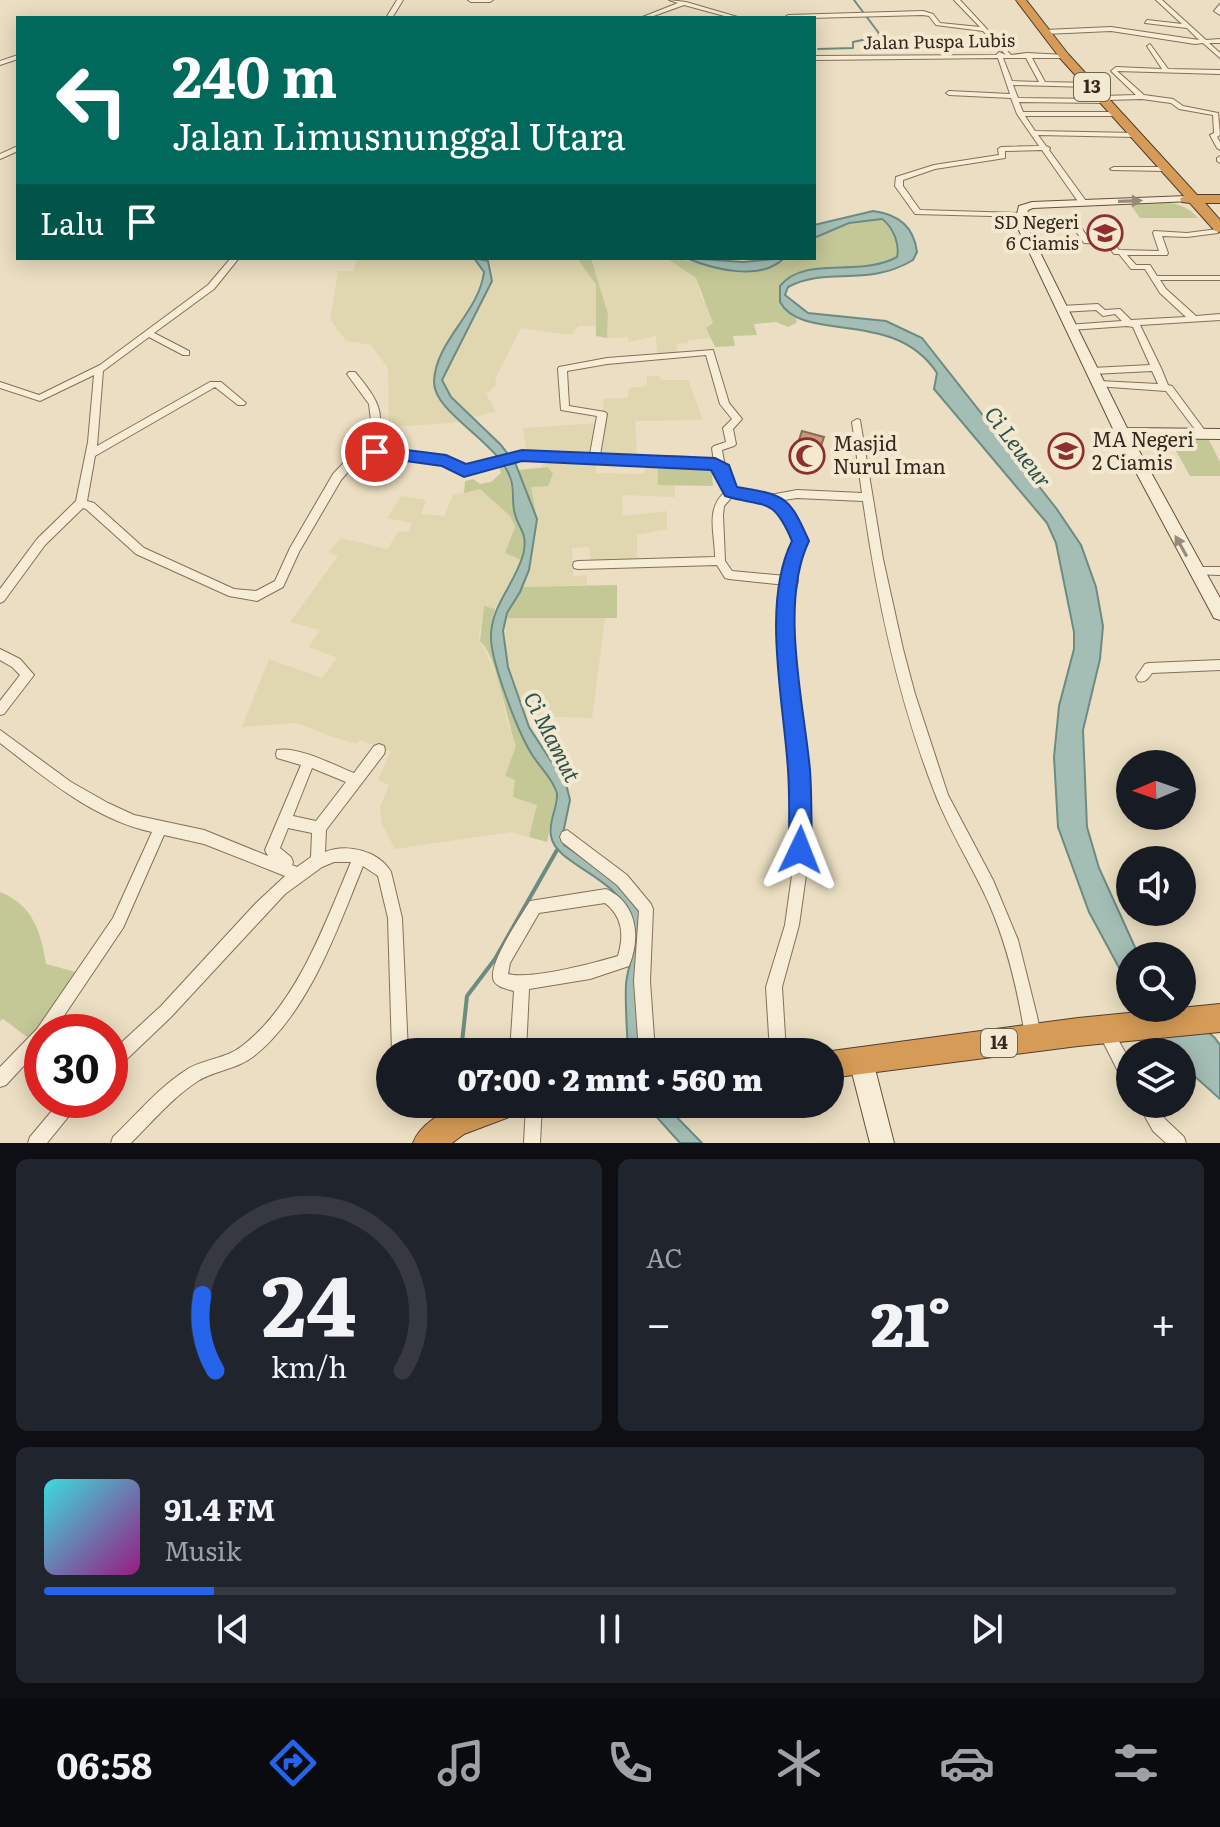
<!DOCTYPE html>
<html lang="id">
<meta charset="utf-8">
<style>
:root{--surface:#171b24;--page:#20242c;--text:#f1f3f6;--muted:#9ea1a6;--line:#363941;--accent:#2563eb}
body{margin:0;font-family:Literata,serif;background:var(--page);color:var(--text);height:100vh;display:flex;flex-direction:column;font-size:30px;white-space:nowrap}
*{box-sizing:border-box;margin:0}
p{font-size:26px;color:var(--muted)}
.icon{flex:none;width:44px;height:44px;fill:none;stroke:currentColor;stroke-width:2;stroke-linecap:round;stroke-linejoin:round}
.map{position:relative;height:1143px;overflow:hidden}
.details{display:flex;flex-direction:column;gap:16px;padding:16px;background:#0d0f14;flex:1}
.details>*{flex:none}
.guide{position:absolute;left:16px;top:16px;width:800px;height:244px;border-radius:0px;box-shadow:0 4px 20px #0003;background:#00695c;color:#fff;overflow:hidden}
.needle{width:52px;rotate:268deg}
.tools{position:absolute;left:1116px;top:750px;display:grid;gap:16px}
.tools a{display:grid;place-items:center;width:80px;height:80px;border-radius:50%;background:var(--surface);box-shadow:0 4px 20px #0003;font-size:40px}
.speed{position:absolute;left:24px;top:1014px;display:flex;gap:16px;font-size:40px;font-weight:700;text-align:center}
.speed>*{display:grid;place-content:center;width:104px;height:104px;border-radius:50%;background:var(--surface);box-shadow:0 4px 20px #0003;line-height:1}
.speed .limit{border:12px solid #d22;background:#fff;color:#111}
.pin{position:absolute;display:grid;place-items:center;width:68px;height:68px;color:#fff;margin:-34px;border:4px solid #fff;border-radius:50%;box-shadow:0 2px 8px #0007}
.me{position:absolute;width:88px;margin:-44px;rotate:2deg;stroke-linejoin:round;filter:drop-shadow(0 0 6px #0008)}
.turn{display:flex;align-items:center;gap:28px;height:168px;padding:0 24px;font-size:36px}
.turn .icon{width:104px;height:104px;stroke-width:2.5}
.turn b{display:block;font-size:56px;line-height:68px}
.then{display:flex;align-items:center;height:76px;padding:0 24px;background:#0003;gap:16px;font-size:30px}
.big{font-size:60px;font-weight:800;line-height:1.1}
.details .widget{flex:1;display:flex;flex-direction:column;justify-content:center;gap:12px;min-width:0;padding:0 28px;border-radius:12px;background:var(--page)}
.details .dial{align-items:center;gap:0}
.dial svg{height:208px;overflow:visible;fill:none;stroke:var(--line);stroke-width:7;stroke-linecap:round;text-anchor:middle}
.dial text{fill:var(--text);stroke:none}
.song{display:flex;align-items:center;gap:24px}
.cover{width:96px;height:96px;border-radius:12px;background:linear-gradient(135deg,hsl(180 70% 55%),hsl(310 70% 35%))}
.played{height:8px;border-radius:4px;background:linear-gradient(90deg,var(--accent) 15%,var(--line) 15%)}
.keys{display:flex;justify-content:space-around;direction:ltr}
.heat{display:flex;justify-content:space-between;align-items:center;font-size:44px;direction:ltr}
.details .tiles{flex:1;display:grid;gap:16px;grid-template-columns:1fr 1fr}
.widget:last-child{grid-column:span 2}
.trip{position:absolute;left:376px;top:1038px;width:468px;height:80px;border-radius:40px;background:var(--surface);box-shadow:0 4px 20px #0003;font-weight:800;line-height:80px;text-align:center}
.tab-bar{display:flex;height:128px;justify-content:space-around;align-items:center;background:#090b0e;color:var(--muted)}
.tab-bar .icon{width:56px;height:56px}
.tab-bar .active{color:var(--accent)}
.tab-bar b{font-size:36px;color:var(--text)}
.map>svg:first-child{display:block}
.farmland{fill:#e0d7b0}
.green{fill:#c4c897}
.water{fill:#a4beb6;stroke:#6c8b83;stroke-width:2}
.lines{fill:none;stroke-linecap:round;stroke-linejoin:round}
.stream-far1{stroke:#6c8b83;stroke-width:2}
.stream{stroke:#6c8b83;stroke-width:4}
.street-casing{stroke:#84705a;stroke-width:2}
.secondary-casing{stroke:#66513e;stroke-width:2}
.highway-casing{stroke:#523e2f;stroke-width:2}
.street{fill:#f7ecd5;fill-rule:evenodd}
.secondary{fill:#f7ecd5;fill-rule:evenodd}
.highway{fill:#d69c57;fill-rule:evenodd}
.wall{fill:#ab8469}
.building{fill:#c7997a;stroke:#8b6b55;stroke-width:2}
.oneway{fill:#968a7a}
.route{fill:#2563eb;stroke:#184099;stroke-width:2}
.labels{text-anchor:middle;stroke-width:8;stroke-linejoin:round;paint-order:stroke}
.far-street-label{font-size:18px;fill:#35281e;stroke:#f3e9d1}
.shield{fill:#f3e9d1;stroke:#6e6254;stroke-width:2}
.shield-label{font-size:18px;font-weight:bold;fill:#35281e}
.far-poi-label{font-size:18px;fill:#35281e;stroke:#f3e9d1;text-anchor:end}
.poi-label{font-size:20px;fill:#35281e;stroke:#f3e9d1;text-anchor:start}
.water-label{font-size:22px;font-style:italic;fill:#2e5450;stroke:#f3e9d1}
</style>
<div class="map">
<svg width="1220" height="1143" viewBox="0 0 1220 1143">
<rect width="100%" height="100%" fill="#ebdec2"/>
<g class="farmland">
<polygon points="357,258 474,258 481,264 483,281 437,370 436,393 465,422 389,427 388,368 371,345 346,341 330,319 338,271 354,271"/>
<polygon points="484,258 577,258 596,285 599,326 578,326 571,335 521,328 495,379 497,384 486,394 496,412 473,417 451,397 442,380 492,281"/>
<polygon points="591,258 666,258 690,273 696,278 701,297 711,311 713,324 706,328 711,338 688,340 688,343 676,344 678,353 657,355 656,336 629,342 628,337 607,338 608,314"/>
<polygon points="647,376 660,376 661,380 688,380 703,420 635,421 637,457 596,457 604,399 628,398 629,388 647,386"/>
<polygon points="599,423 592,456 527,454 523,428"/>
<polygon points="542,460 596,461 596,473 644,474 646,462 658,463 659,485 675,485 675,497 622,495 623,516 667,511 667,529 637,535 637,561 591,561 589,547 572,548 573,576 587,575 587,585 523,587 537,519 530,486 548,467 543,467"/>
<polygon points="480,489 510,516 515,527 505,553 521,560 495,609 484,607 479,638 500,683 506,719 517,746 505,775 515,779 538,804 529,837 511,832 395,849 381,822 380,807 389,785 378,780 391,751 360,740 357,744 336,738 296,723 242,727 269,659 322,678 337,658 309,647 320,630 290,622 338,556 328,552 341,538 387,549 399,531 408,532 412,523 387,518 401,496 426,500 421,514 444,516 453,495"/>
<polygon points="505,618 605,618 592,718 525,716 506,656"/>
</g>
<g class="green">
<path d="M1129 203C1154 203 1181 197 1198 218H1140Z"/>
<path d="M871 218C890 219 901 239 897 257 885 263 873 269 860 269 832 270 800 261 780 286L781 305 797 320 796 323 788 327 776 322 754 324 757 335 733 336 735 346 715 347 706 328 713 323 696 278 666 258C702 258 754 289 784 258H814V238L834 228Z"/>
<polygon points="577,258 591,258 608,314 607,338 596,336 596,285"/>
<polygon points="1169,438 1208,438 1220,462 1220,476 1190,476"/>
<path d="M502 461C513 478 510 492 514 511 519 533 530 530 521 560L505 553 515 527 510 516 480 489 464 493 465 481 473 479 480 484 491 482 501 473 497 462Z"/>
<polygon points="658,465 711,466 713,486 658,485"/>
<polygon points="548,467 553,474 548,486 531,487 537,519 518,470"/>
<polygon points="617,585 617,618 505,618 523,587"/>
<path d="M484 606 495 609C483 645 512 719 530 752 538 767 551 777 557 793L547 842 529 837 537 805 513 797 515 780 505 776 516 746C507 722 497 655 480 641Z"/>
<path d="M0 892C33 905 41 932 46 964L80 973 30 1039 3 1019 0 1021Z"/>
</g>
<g class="water">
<path d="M873 211C898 214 914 227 917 252L913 260C867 288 826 266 788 287L785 295 808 313 886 321 922 338 1056 508 1081 545 1096 587 1103 626 1100 659 1083 730 1087 827 1099 868 1139 956H1130V988L1089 912 1058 827 1054 757 1059 706 1074 649V632L1056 543 1047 523 934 389 937 373C894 307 803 344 780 302V286C804 255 859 278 897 257 900 244 893 227 882 219L849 223 814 238V225Z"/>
<path d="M474 258 488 261 492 281 442 380 451 397 501 445 516 465 537 519 529 570 520 592 507 613 503 631 508 667 529 727 566 784 570 800 562 838 564 845 619 883 642 916 640 1052H628C627 1029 625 1006 626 984 628 963 639 942 633 922 619 875 556 866 551 836 548 821 558 808 557 793 552 777 539 767 531 753 517 730 492 664 491 639 490 606 514 586 523 555 529 531 517 529 514 510 512 499 514 490 511 480 500 442 434 414 434 382 435 341 479 313 484 272Z"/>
<path d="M686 258 743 262 784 258C761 282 713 269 686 258Z"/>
<polygon points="1142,1008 1177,1008 1214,1037 1220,1045 1220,1099 1182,1065 1182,1052 1171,1052"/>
<polygon points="645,1104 664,1104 702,1143 680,1143"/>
</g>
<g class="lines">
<polyline class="stream-far1" points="818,49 853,48 853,42 881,36 854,0"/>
<polyline class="stream" points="461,1052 467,996 495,959 557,850"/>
<defs>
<g id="street">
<polygon points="397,0 403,0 392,18 386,18"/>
<polygon points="468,0 493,0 490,2 471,2"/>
<polygon points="669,0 686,2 741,18 732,18 684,5 648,18 640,18 678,3"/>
<path d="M954 0H960L1011 55 1027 53 1066 55 1067 56 1064 58H1032L1045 82 1090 83 1093 85 1090 87 1013 85 1018 98 1101 99 1103 96 1136 95 1111 71 1116 67 1162 69 1147 46 1150 44 1168 69 1220 70V74L1117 71 1144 95 1173 99 1183 106 1218 113 1220 135 1217 137 1220 142V150L1217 148 1210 135 1214 133 1213 115 1179 109 1171 103 1142 99 1107 100V102L1105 103 1019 102 1023 112H1116L1119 114 1116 116H1025L1035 131 1135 133 1138 135 1135 137 1038 135 1046 146 1050 148 1049 150 1086 201 1085 203H1079L1042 150 1005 151V158L935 169 903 180V186L920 210 1021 213 1025 215 1024 217 915 214 895 186 896 177 934 165 999 155 998 149 1001 147 1039 146 1017 114 1011 98 949 95 946 93 949 91 1010 94 998 58 814 60V56L996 55 999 52 1006 55 983 31 936 25 929 16 923 15 810 18 785 17 788 15 923 11 933 14 940 23 980 27ZM1003 58H1026L1039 82 1012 81Z"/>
<polygon points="1156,0 1162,0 1206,40 1220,39 1220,43 1209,43 1220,53 1220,58 1203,43 1195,44 1111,31 1045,34 1042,32 1045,30 1111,27 1199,40 1187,28 1145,23 1147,20 1182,24"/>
<polygon points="1220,4 1220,15 1214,11"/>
<polygon points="18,55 18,59 0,65 0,61"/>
<polygon points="18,146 18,151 0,159 0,154"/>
<polygon points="1220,156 1220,163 1217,161 1217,158"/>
<polygon points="1114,167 1165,167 1169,169 1165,171 1112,170 1110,169"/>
<polygon points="1019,225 1077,226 1080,226 1089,239 1112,240 1119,250 1159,251 1153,233 1154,231 1187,233 1218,229 1218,233 1187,237 1162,236 1168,253 1167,255 1127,255 1136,265 1150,265 1157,276 1220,276 1220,280 1160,280 1166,289 1196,316 1220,314 1220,320 1140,325 1161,368 1168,385 1172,386 1206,432 1208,434 1206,436 1200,436 1166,391 1096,386 1096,382 1099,381 1158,384 1152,371 1092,374 1087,371 1092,368 1150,365 1133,327 1127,326 1070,330 1067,329 1067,325 1122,321 1115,314 1103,316 1096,310 1061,312 1057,309 1061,306 1098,304 1105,310 1120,309 1131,320 1186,317 1160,293 1145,269 1131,269 1119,254 1114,254 1107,244 1084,243 1075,230 1022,229 1018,227"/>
<path d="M231 258H239L214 289 154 333 189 351V355H183L149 337 103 371 97 446 210 382H221L246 403 244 405H238L215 387 95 456 87 501 94 503 144 548 234 589 256 591 275 581 290 548 333 474 353 453 369 430 371 421 369 404 347 374 349 372H355C378 400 392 418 366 450L375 449 442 456 465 467 522 453 590 454 597 416 561 410 558 369 559 367 607 358 713 350 729 403 742 419 733 429 736 444 734 446 722 450C724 463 727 480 736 490L765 496 797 490 862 493 852 422 857 419 860 420 883 559 903 649 915 694 948 795 993 880 1018 940 1037 1016 1041 1036 1039 1042 1033 1044 1027 1042 1025 1036C1018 992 1008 948 990 906 973 867 949 831 934 791 898 698 877 599 863 501L797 498 778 501 789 507 796 515 802 528 805 541 796 560 798 581 792 606 791 659 809 807 807 868 799 925 782 987 786 1052H770L766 987 785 925 793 868 795 807 779 659 780 606 786 585 729 579 725 578 717 565 578 569 574 568 573 565 574 562 578 561 715 557C715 534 705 509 725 492L717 470 693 465 522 459 464 475 440 463 375 455 360 458 341 480 299 552 283 587 257 601 229 596 136 554 86 509 83 508 45 545 4 601 0 603V589L37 539 76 501 88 442 94 375 40 401 0 388V382L39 395 100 365 208 285ZM706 355 720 404 732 419 723 428 726 442 714 446 712 448 714 462 693 457 600 455 607 414 605 412 569 406 567 371 607 364ZM732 497C764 504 787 505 795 541L786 560V576L732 571 725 561 723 515 724 506Z"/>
<polygon points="1195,567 1220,567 1220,575 1191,574 1190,571 1191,568"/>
<polygon points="0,649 20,659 34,675 4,714 0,715 0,701 20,675 12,667 0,660"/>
<path d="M1220 660V670L1152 673C1148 679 1145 683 1138 681L1136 677 1145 664 1149 663Z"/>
<path d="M0 730 71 782 108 803 134 815 204 830 268 856 265 850 301 765 277 758 276 754 277 750C298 746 334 765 354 773L374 746 379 744 384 746 385 750 384 754 326 830 325 852C347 843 379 851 391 872L402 918 408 1052H392L388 918 378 876 363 866C337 930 309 1012 254 1056 238 1069 216 1070 198 1081 173 1097 152 1122 131 1143H111L113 1137C136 1115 158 1088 186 1070 203 1059 226 1059 242 1046 297 1004 325 923 351 862H334L322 867 285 894 171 1017 127 1059 116 1070 110 1072V1053L161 1006 256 903 285 876 204 844 164 835 123 928 53 1032H42V1046L6 1085 0 1087V1067L37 1029 113 918 152 832C93 819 47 779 0 743ZM312 768 346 782 316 821 293 816ZM288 828 312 833 311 857 297 867 292 865 293 862 291 857 280 848Z"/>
<polygon points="567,830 627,875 651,904 653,909 650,981 655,1052 639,1052 634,981 639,911 617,885 562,842 560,837 562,832"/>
<path d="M606 889C637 903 641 937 629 966L590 979 529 989 526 1052H510L514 991C507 989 494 987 493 978 490 961 521 916 530 901ZM605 903C623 917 624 935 618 956 595 963 530 980 508 974L510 963 539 913Z"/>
<polygon points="1106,1024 1111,1027 1130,1061 1130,1085 1124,1083 1098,1032 1101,1027"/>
<polygon points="61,1100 79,1100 77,1106 47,1143 28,1143 30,1137"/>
<path d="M425 1104C441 1104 455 1103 462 1121L460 1127 454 1129C444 1125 429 1114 425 1104Z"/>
<polygon points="526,1104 542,1104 540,1143 524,1143"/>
<polygon points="1138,1104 1155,1104 1165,1119 1184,1137 1186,1143 1166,1143 1153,1131"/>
</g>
<g id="secondary">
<polygon points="1187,196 1192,199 1191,201 1033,208 1028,210 1025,222 1127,428 1220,429 1220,439 1132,438 1220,598 1220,620 1214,618 1115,433 1015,222 1019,206 1032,202"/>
<polygon points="861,1049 869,1053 873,1061 894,1143 870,1143 849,1061 853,1053"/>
</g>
<g id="highway">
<polygon points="1016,0 1026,0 1068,54 1197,195 1220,195 1220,203 1205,203 1220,220 1220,232 1215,231 1190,203 1182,202 1180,199 1184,196 1060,58"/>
<polygon points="1220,1004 1220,1032 1078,1046 830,1078 830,1052 824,1052 1078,1018"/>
<path d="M464 1104H522L517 1114 464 1134 452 1143H413C421 1123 444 1111 464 1104Z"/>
</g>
</defs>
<use href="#street" class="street-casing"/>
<use href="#secondary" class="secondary-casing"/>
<use href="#highway" class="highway-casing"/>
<use href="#street" class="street"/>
<use href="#secondary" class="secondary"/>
<use href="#highway" class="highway"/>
</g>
<polygon class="wall" points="797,446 820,451 815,466 793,460"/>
<polygon class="building" points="802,431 824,437 819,452 797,446"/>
<defs><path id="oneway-solid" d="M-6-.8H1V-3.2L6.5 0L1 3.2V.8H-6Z" transform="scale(2)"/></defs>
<g class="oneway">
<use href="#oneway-solid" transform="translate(1130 201) rotate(-2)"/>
<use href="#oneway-solid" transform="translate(1181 546) rotate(-119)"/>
</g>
<path class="route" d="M375 446 446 455 466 464 522 450 715 458 729 465 737 487C786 495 789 496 809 541 779 603 804 704 810 770 812 797 811 823 812 850L808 858 800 861 792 858 789 850C789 823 790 797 788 770 784 703 761 603 792 541 773 496 766 508 725 496L711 470 522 461 464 477 442 466 370 456 367 452Z"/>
<defs>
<symbol id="school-ring" viewBox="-11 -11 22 22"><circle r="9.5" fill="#f3e9d1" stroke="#8f2e31" stroke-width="1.5"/><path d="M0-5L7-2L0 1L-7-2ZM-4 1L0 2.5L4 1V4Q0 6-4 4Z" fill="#8f2e31"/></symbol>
<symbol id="mosque-ring" viewBox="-11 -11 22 22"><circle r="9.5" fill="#f3e9d1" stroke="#8f2e31" stroke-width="1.5"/><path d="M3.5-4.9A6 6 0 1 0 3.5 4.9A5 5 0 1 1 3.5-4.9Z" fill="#8f2e31"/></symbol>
</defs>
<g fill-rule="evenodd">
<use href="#school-ring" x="1085" y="213" width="40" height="40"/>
<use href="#school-ring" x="1046" y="431" width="40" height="40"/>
<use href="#mosque-ring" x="787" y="436" width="40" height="40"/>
</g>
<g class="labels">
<g class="far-street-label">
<text transform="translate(939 42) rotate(-1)" y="6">Jalan Puspa Lubis</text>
</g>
<g class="shield">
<rect x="1074" y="73" width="36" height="28" rx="6"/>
<rect x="981" y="1029" width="36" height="28" rx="6"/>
</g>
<g class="shield-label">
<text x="1092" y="93">13</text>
<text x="999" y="1049">14</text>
</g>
<g class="far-poi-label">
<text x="1079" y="229">SD Negeri<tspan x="1079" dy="21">6 Ciamis</tspan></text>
</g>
<g class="poi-label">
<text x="1092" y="447">MA Negeri<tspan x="1092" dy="23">2 Ciamis</tspan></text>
<text x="833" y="451">Masjid<tspan x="833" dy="23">Nurul Iman</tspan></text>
</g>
<g class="water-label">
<text transform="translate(1018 447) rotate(53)" y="8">Ci Leueur</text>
<text transform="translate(552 737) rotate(63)" y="8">Ci Mamut</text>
</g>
</g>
</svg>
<div class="tools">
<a><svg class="needle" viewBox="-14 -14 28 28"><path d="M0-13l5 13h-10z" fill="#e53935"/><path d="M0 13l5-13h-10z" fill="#9ea1a6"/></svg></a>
<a><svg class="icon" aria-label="sound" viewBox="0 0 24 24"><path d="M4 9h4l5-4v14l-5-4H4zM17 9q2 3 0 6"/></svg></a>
<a><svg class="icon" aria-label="search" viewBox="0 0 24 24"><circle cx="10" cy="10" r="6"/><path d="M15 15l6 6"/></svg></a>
<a><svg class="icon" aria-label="layers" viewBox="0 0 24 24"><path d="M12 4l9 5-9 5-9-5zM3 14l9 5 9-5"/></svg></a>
</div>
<div class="speed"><div class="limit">30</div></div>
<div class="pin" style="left:375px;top:452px;background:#d93025"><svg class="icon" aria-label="arrive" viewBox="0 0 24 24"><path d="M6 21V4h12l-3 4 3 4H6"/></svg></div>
<svg class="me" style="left:800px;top:850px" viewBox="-20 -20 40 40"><path d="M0-17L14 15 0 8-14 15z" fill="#2563eb" stroke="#fff" stroke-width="4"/></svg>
<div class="trip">07:00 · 2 mnt · 560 m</div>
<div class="guide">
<div class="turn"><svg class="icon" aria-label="left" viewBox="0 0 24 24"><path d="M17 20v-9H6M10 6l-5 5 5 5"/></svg><div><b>240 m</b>Jalan Limusnunggal Utara</div></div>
<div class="then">Lalu<svg class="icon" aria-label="arrive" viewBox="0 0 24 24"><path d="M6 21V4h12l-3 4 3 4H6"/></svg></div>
</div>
</div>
<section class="details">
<div class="tiles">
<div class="widget dial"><svg viewBox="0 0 100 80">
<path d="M14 69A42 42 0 1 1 86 69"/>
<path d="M14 69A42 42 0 0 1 9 40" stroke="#2563eb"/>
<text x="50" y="56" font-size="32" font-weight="700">24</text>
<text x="50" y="72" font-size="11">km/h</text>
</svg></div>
<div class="widget"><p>AC</p>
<div class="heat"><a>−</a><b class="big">21°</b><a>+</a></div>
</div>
<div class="widget">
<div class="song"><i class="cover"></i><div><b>91.4 FM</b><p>Musik</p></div></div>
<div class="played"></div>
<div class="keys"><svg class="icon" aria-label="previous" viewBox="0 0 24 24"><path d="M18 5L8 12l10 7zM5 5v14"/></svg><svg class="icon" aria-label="pause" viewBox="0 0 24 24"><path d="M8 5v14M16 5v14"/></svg><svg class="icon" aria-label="next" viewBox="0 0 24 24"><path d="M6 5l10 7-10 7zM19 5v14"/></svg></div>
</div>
</div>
</section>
<nav class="tab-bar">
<b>06:58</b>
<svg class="icon active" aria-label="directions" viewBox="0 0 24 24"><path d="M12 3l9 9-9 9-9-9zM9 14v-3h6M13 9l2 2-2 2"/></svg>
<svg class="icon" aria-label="music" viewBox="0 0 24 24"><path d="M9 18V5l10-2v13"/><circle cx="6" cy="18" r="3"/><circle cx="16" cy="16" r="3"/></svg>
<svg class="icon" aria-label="phone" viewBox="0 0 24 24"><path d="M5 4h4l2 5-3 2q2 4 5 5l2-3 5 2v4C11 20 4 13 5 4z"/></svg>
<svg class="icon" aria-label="climate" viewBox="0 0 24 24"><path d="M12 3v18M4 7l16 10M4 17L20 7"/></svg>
<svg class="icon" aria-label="car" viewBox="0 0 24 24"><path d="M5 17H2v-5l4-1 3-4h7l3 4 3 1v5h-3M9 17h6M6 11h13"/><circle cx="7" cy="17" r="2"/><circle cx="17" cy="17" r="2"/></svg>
<svg class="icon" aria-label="filters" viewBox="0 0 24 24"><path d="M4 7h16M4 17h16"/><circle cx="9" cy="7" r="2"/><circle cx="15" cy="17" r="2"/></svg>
</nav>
